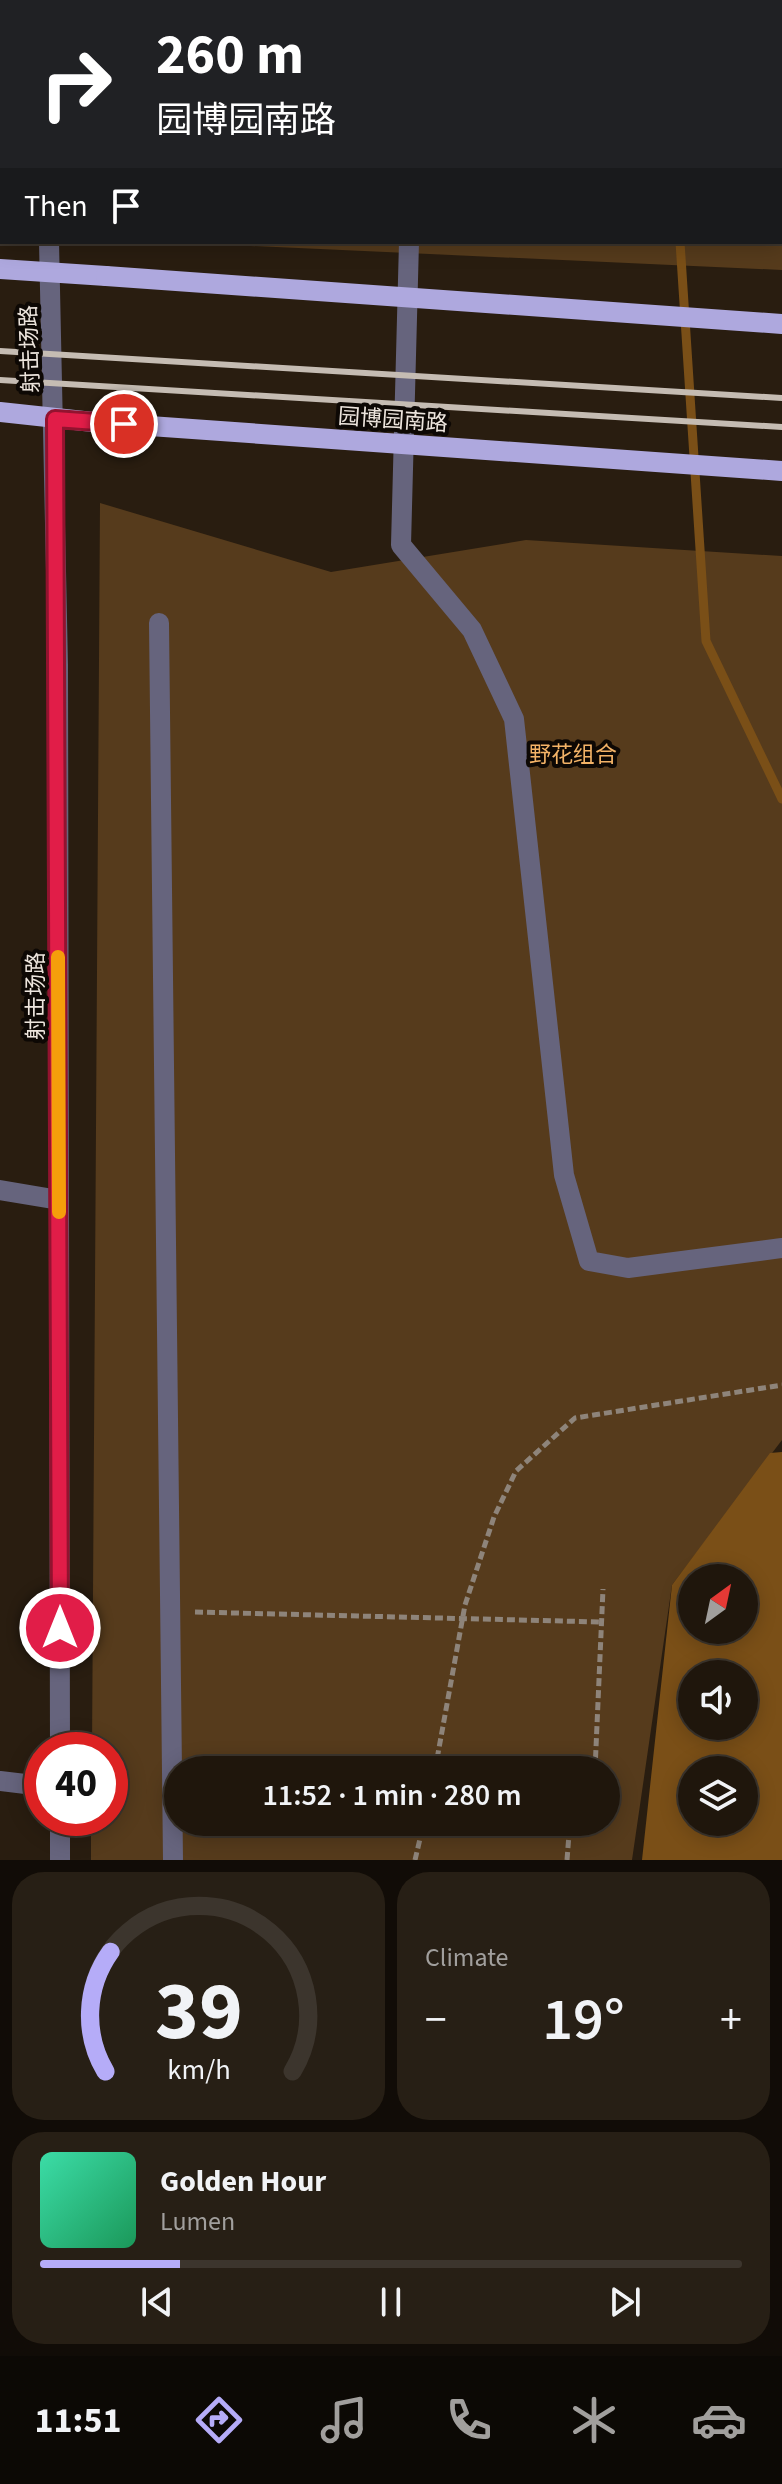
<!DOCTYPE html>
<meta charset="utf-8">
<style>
:root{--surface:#1f160c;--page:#271f15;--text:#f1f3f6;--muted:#a19f9d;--line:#3c352d;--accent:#b5acf8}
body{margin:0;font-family:"Source Sans 3","Noto Sans SC",sans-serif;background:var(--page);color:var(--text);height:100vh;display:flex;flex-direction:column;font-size:30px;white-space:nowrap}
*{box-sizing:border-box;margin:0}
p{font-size:26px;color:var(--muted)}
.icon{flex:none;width:44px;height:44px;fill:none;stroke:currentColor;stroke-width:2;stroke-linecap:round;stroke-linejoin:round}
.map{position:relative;height:1860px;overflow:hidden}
.details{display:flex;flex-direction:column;gap:12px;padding:12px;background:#110c07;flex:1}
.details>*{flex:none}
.guide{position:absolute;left:0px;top:0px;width:782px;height:244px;box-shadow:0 4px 20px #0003,0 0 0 2px var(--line);background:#202124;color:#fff;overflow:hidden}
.needle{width:52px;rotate:33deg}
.buttons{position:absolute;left:678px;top:1564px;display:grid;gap:16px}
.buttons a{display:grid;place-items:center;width:80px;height:80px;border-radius:50%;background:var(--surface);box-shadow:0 4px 20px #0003,0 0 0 2px var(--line);font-size:40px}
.speed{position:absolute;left:24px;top:1732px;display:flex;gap:16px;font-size:40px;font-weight:700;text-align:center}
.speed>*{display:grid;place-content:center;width:104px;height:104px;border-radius:50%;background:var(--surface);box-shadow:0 4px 20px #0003,0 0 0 2px var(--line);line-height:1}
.speed .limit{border:12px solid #d22;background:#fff;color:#111}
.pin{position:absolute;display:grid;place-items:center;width:68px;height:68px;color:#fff;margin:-34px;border:4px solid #fff;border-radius:50%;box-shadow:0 2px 8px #0007}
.me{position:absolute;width:88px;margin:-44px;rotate:0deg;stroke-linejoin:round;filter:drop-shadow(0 0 6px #0008)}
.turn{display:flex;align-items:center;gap:28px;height:168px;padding:0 24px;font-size:36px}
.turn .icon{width:104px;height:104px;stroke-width:2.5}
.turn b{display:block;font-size:56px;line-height:68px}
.then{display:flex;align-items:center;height:76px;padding:0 24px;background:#0003;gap:16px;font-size:30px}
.big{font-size:60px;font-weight:600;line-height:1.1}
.details .widget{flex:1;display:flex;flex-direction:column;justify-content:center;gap:12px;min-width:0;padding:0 28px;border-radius:32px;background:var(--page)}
.details .dial{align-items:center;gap:0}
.dial svg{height:208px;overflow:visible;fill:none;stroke:var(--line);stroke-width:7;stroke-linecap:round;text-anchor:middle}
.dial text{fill:var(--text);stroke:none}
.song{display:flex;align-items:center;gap:24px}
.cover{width:96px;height:96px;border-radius:12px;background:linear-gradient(135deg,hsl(160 70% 55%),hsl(150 70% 35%))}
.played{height:8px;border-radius:4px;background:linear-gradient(90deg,var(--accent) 20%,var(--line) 20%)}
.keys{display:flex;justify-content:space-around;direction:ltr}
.heat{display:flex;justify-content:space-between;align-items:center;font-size:44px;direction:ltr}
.details .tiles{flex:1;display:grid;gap:12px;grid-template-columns:1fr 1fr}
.widget:last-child{grid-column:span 2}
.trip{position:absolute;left:164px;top:1756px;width:456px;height:80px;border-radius:40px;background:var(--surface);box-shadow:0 4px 20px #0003,0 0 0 2px var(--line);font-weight:600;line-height:80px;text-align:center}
.tab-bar{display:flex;height:128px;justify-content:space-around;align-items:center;background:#0c0905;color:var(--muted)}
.tab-bar .icon{width:56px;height:56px}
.tab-bar .selected{color:var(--accent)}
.tab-bar b{font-size:36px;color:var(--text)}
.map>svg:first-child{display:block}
.green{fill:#563b1c;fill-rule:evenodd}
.water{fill:#7a4f17;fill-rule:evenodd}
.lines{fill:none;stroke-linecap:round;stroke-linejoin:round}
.stream{stroke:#7a4f17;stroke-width:9}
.path{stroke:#8e847a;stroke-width:5;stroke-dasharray:8 4;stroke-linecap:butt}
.minor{stroke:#66647d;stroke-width:20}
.major{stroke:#aea8de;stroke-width:20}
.rail{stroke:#c5bcb3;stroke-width:6}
.major-bridge{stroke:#aea8de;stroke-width:20}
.route-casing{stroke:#92132f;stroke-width:20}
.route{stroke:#e11d48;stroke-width:14}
.slow{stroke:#f59e0b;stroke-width:14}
.labels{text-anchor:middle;stroke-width:8;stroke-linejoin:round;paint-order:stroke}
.street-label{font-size:22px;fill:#ede5dd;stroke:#0d0804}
.park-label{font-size:22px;fill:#f3b367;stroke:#0d0804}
</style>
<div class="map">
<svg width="782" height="1860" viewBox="0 0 782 1860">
<rect width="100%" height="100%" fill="#291d10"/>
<g class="green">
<polygon points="0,0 782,0 782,270 165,242 780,242 780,2 2,2 2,221"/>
<path d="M100 503 331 572 526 540 782 556V1440L672 1585 632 1860H91V1818H110V1750H92ZM178 1770H606V1822H178Z"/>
</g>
<path class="water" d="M782 1452V1860H642L672 1585 770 1453ZM692 1578H744V1630H692ZM692 1674H744V1726H692ZM692 1770H744V1822H692Z"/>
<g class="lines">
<g class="stream">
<polyline points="627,0 628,2"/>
<polyline points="680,242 706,641 782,799"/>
</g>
<g class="path">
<polyline points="195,1612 602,1622"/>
<polyline points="435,1770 465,1605 494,1517 516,1471 575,1418 782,1385"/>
<polyline points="595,1770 603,1589"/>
<polyline points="415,1860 424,1822"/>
<polyline points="567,1860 570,1822"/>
</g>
<g class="minor">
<polyline points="41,0 41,2"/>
<polyline points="423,2 423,0"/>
<polyline points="718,2 720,0"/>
<polyline points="0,116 2,115"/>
<polyline points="49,242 58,665 60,1750"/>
<polyline points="409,242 401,545 472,630 514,719 564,1175 589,1261 628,1268 782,1248"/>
<polyline points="159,623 173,1860"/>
<polyline points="0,1190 59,1200"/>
<polyline points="0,1781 42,1786"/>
<polyline points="60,1818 60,1860"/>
</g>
<g class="major">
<polyline points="0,269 106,276"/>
<polyline points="0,412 93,422"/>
</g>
<g class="rail">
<polyline points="0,351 782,398"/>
<polyline points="0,380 782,427"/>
</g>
<g class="major-bridge">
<polyline points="106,276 782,324"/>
<polyline points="93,422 782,471"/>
</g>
</g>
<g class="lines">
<defs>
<polyline id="route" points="60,1628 55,419 124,424"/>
</defs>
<use href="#route" class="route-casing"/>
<use href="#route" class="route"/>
<polyline class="slow" points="58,957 59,1212"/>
</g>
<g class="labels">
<g class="street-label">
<text transform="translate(29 349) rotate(-92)" y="8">射击场路</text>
<text transform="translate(393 419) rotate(4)" y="8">园博园南路</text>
<text transform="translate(35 996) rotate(-90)" y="8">射击场路</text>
</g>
<g class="park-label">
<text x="573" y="762">野花组合</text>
</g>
</g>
</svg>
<div class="buttons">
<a><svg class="needle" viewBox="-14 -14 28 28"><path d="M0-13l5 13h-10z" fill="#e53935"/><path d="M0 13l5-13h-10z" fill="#a19f9d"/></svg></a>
<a><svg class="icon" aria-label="sound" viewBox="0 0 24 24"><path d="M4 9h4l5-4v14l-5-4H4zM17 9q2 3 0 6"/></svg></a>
<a><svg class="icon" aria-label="layers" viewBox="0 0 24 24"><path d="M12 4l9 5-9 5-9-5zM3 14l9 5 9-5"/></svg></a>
</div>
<div class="speed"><div class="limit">40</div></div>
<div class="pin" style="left:124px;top:424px;background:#d93025"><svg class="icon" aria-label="arrive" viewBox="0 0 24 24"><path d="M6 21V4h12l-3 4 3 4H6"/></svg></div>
<svg class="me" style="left:60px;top:1628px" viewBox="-20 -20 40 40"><circle r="17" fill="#e11d48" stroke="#fff" stroke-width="3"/><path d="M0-11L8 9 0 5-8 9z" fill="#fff"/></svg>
<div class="trip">11:52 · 1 min · 280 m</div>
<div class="guide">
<div class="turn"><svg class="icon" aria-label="right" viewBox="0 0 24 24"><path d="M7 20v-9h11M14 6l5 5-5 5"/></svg><div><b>260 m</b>园博园南路</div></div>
<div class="then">Then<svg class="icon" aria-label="arrive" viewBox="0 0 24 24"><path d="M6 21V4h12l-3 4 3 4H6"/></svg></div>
</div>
</div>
<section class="details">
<div class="tiles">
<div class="widget dial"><svg viewBox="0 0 100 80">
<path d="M14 69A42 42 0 1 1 86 69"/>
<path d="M14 69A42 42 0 0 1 16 23" stroke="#b5acf8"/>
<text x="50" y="56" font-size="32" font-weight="700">39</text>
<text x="50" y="72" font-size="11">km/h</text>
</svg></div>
<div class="widget"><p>Climate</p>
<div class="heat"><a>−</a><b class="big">19°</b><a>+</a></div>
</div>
<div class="widget">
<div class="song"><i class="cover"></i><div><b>Golden Hour</b><p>Lumen</p></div></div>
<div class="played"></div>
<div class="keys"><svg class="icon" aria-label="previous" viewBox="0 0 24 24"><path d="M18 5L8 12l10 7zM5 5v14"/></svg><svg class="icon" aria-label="pause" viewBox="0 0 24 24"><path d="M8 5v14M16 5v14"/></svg><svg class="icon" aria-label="next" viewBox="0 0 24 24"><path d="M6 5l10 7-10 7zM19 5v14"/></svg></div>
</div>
</div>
</section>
<nav class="tab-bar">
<b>11:51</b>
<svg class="icon selected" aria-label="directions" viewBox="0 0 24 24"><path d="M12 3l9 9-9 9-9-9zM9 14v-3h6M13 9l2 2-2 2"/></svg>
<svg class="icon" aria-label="music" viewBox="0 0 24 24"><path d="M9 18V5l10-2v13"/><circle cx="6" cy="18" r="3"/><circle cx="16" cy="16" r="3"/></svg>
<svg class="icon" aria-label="phone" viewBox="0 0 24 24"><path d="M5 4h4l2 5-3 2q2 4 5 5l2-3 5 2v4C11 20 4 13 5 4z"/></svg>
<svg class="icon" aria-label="climate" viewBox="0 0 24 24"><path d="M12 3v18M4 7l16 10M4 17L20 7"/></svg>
<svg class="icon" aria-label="car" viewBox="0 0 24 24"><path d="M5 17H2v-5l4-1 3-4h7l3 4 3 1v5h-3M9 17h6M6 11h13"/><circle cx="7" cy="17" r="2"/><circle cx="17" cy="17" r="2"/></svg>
</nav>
